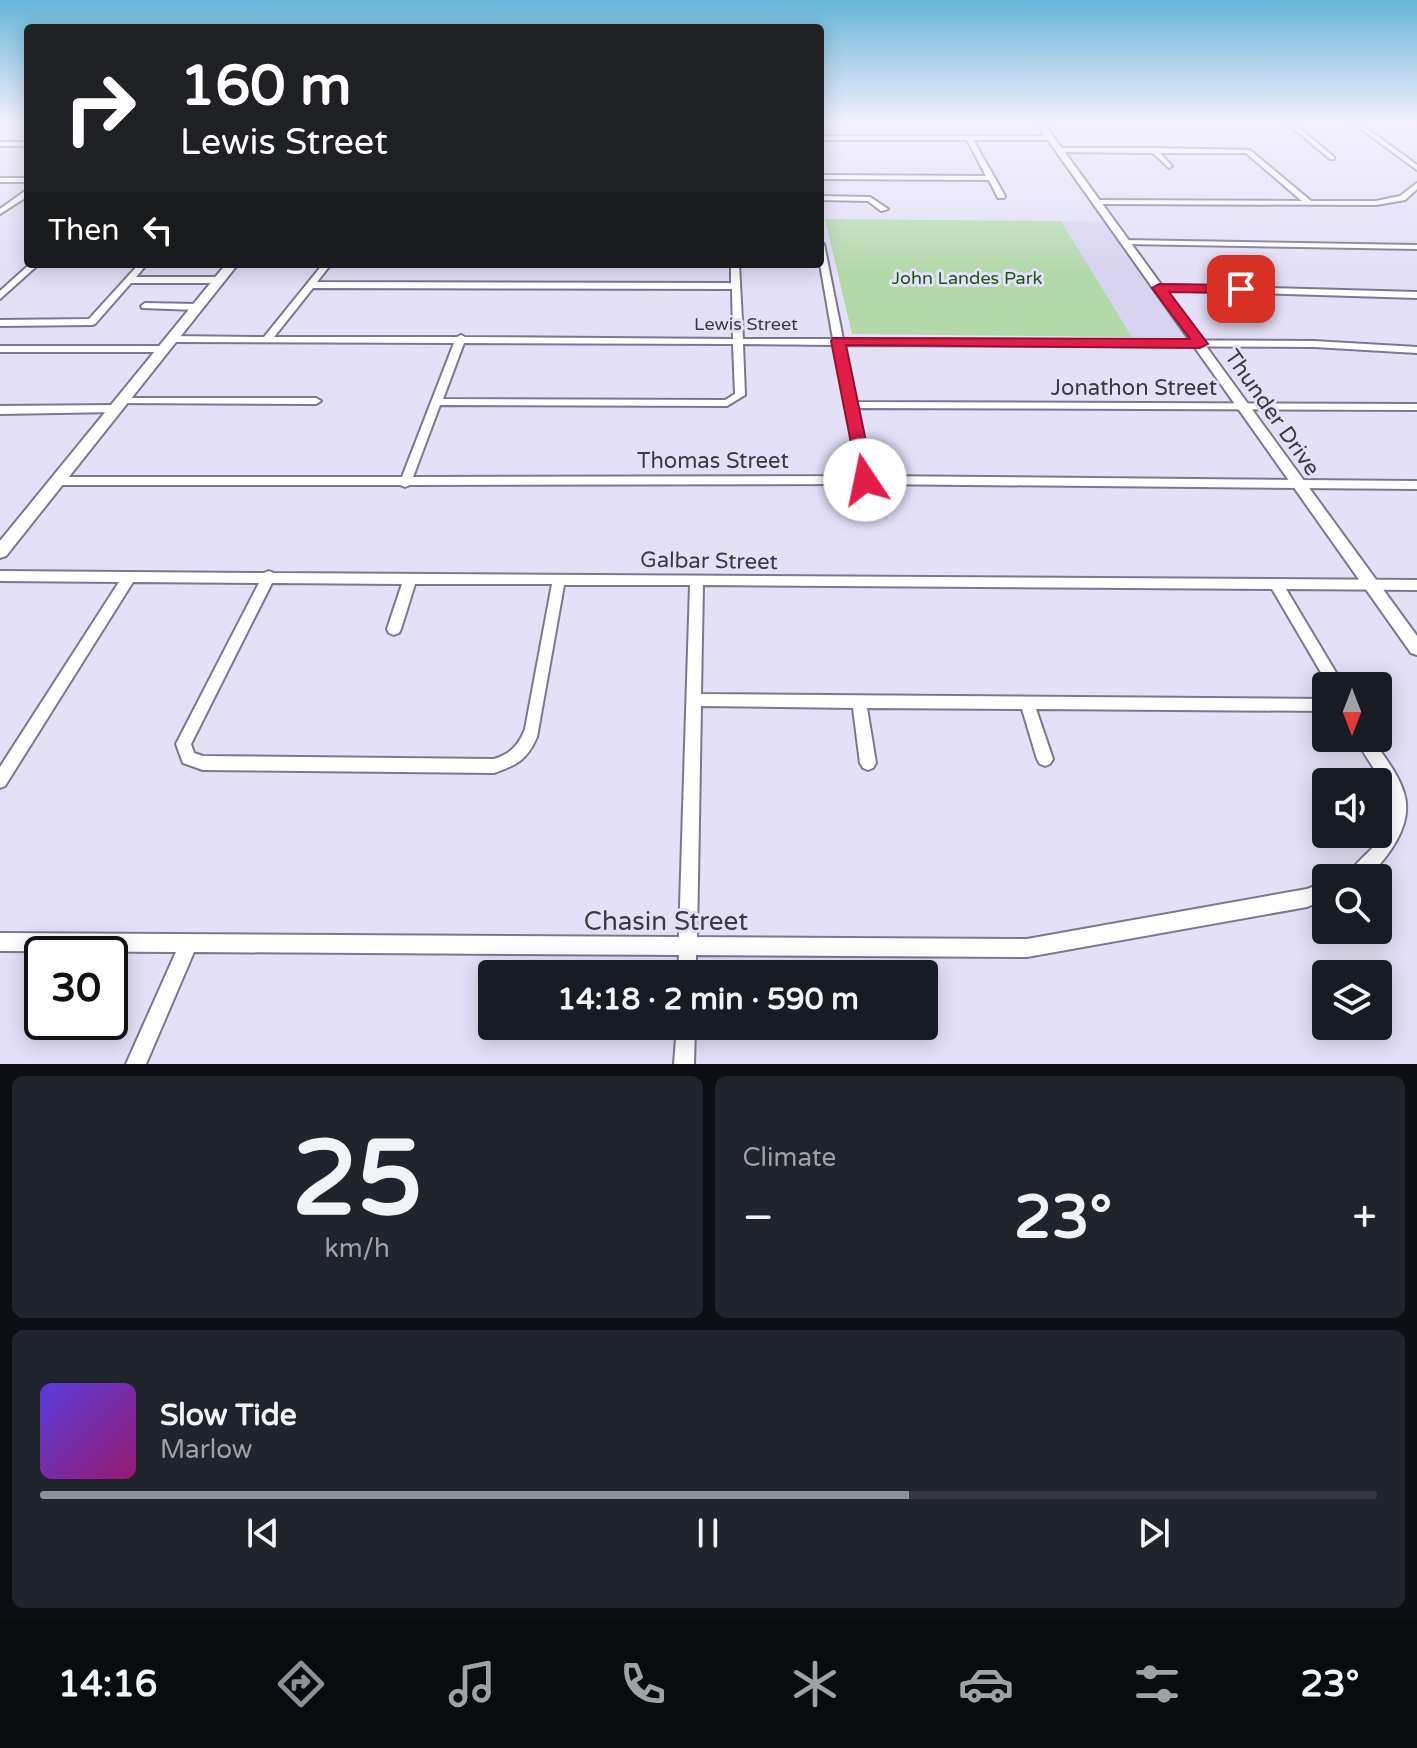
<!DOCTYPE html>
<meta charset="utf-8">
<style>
:root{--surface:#171b24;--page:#20242c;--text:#f1f3f6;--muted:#9ea1a6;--line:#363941;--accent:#8c9099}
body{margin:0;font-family:"Varela Round",sans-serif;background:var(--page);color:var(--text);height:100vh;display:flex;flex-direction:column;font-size:30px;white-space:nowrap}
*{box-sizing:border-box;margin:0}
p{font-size:26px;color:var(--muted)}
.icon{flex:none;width:44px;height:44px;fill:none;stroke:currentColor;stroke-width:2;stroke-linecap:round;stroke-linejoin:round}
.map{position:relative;height:1064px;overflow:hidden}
.sheet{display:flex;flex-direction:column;gap:12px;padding:12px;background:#0d0f14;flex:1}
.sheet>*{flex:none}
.hud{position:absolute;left:24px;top:24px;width:800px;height:244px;border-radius:8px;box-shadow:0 4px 20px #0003;background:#202124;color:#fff;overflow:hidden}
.needle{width:52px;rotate:180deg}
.buttons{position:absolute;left:1312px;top:672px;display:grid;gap:16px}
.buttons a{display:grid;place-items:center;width:80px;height:80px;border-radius:8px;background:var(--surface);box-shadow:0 4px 20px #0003;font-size:40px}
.speed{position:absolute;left:24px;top:936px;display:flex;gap:16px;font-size:40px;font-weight:700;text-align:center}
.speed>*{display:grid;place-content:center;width:104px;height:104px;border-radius:50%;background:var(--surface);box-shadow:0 4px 20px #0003;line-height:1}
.speed .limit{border:4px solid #111;border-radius:12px;background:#fff;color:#111}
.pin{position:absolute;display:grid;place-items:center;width:68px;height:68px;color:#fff;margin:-34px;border-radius:16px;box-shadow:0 4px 12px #0006}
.me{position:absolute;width:88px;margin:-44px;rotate:349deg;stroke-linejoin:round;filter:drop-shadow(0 0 6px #0008)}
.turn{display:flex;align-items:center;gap:28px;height:168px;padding:0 24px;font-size:36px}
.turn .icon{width:104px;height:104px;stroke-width:2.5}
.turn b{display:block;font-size:56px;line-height:68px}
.then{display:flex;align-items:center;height:76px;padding:0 24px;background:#0003;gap:16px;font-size:30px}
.big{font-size:60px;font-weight:700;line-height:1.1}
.sheet .widget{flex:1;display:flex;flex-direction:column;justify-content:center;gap:12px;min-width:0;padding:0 28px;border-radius:12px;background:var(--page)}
.sheet .dial{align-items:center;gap:0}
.dial b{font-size:104px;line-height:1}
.song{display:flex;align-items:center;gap:24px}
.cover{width:96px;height:96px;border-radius:12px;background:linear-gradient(135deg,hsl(250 70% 55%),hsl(320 70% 35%))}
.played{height:8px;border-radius:4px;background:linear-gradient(90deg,var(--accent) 65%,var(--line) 65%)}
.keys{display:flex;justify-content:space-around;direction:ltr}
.heat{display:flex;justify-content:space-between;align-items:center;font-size:44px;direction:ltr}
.sheet .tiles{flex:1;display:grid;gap:12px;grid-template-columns:1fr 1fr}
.widget:last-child{grid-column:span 2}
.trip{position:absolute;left:478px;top:960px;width:460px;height:80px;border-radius:8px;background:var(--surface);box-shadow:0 4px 20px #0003;font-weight:700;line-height:80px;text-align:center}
.dock{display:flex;height:128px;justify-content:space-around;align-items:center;background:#090b0e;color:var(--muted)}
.dock .icon{width:56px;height:56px}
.dock .current{color:var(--accent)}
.dock b{font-size:36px;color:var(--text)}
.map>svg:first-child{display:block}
.built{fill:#d7d3f0}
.green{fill:#b3d9aa}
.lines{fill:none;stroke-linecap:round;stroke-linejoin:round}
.minor-casing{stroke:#7b788d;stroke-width:4}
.tertiary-casing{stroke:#7b788d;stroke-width:4}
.secondary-casing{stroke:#7b788d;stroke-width:4}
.minor{fill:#fff;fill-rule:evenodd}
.tertiary{fill:#fff;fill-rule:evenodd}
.secondary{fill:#fff;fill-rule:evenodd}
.route{fill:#e11d48;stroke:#92132f;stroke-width:2}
.labels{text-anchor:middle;stroke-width:6;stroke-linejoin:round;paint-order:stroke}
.far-park-label{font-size:18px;fill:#225417;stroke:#e3e0f8}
.far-street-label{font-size:18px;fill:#3b3a43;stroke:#e3e0f8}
.street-label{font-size:22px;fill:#3b3a43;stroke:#e3e0f8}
.near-street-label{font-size:26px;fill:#3b3a43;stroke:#e3e0f8}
</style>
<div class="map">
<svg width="1417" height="1064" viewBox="0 0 1417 1064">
<rect width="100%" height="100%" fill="#e3e0f8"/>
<polygon class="built" points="1061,221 1105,222 1184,337 1132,337"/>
<polygon class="green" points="825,219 1061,221 1132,337 852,334"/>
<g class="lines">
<defs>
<g id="minor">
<polygon points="1284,121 1291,121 1334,157 1334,159 1330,159"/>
<polygon points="1350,121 1357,121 1417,165 1417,170"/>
<polygon points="969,136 972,138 1005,196 1004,198 998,198 989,180 820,179 820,175 986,176 966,138"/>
<rect x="0" y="142" width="28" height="4"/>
<polygon points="1154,148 1250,150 1311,201 1376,201 1400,196 1417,183 1417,189 1405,200 1376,205 1096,204 1093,204 1093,200 1302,201 1246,153 1160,153 1172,166 1169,168 1153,153 1059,152 1056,150 1059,148"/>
<rect x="0" y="178" width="28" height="4"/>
<polygon points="25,191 28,191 28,196 0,214 0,209"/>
<polygon points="820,196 870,197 888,209 881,211 868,201 820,200"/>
<polygon points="1123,240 1417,245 1417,249 1126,244 1123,244"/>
<path d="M820 242 824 244 843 339 1314 341 1417 347V353L1314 347 844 345 855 402 1417 404V410L856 408 870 476 1417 481V489L865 484 410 485 405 487 400 485H57L51 481 57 477H402L454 343 170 342 165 339 170 336 264 337 323 264H331L317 282 731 283V264H739L743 339H833L820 264ZM313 288 732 289 733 339 465 337 461 335 457 337H274ZM464 343 733 344 735 394 725 400 443 399ZM743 344 834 345 859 476 413 477 440 405 727 406 745 395Z"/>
<polygon points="30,264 39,264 0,299 0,291"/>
<polygon points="139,264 147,264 136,277 220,277 224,280 220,283 131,283 95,324 92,325 0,326 0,320 89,319"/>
<polygon points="1159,285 1417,292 1417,298 1156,290 1155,288"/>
<polygon points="145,303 197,304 201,307 197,310 142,308 141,306"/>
<polygon points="0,346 162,346 167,349 162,352 0,352"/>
<polygon points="121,398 316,398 321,401 316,404 117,403 116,401"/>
<path d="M0 571 264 573 269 571 274 573 1417 580V590L1286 589 1344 686H1329L1272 589 703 585 701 694 1326 699V711L1036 709 1053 759 1050 764 1045 766 1040 764 1037 759 1022 709 867 708 876 763 873 768 868 770 863 768 860 763 853 708 701 706 697 937 1027 939 1307 889 1326 882V899L1307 907 1027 957 696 955V974H678L679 955 194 952 146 1064H126L176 952 0 951V933L679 937 690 585H564L537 737C527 760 517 765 494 773L203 770 183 763 176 744 259 583 133 582 5 786 0 788V767L119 582 0 581ZM272 583 402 584 387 629 389 633 394 635 399 633 401 629 415 584H552L525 729C519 745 510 754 494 759L203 756 194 753 191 744Z"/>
<path d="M1356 738H1371C1383 755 1398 773 1404 793 1414 825 1388 857 1367 878H1347C1352 865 1366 856 1375 845 1410 798 1375 779 1356 738Z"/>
<polygon points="677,1026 695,1026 694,1064 674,1064"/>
</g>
<g id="tertiary">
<polygon points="1035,121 1042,121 1417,636 1417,655 1411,653 1048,140 820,140 820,136 1045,136"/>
<polygon points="114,405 120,409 118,412 0,414 0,406"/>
</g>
<polygon id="secondary" points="226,264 238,264 6,556 0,558 0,541"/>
</defs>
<use href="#minor" class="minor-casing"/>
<use href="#tertiary" class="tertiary-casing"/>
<use href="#secondary" class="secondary-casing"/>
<use href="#minor" class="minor"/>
<use href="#tertiary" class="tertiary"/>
<use href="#secondary" class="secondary"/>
</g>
<linearGradient id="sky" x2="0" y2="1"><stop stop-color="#66b5d9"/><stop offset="0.45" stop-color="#f2f1fc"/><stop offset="1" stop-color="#f2f1fc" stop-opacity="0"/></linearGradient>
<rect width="1417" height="270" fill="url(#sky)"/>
<polygon class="route" points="1159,284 1241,285 1248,289 1241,293 1169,292 1208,344 1200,348 846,345 874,480 865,486 859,484 831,341 833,338 1190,339 1152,288"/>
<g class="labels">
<g class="far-park-label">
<text x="967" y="284">John Landes Park</text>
</g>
<g class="far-street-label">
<text x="746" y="330">Lewis Street</text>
</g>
<g class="street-label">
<text x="1134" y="395">Jonathon Street</text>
<text transform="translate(1273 412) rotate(55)" y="8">Thunder Drive</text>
<text x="713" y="468">Thomas Street</text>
<text transform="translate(709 560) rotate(1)" y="8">Galbar Street</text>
</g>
<g class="near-street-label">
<text x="666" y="930">Chasin Street</text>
</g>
</g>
</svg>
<div class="buttons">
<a><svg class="needle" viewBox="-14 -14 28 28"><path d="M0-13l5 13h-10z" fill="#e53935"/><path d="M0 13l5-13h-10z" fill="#9ea1a6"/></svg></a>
<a><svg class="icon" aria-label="sound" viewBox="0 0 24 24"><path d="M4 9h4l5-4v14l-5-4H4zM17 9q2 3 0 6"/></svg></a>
<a><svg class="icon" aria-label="search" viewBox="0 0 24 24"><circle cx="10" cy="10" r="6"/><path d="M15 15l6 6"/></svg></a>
<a><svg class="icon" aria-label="layers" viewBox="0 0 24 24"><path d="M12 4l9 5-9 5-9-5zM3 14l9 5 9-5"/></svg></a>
</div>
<div class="speed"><div class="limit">30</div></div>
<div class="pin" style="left:1241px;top:289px;background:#d93025"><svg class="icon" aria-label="arrive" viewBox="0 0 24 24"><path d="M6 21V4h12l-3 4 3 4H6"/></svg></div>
<svg class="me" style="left:865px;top:480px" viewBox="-20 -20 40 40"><circle r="19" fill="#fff"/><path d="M0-13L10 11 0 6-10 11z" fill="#e11d48"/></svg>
<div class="trip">14:18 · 2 min · 590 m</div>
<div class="hud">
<div class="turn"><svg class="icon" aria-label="right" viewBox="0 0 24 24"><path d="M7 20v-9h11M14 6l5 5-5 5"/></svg><div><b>160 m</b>Lewis Street</div></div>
<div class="then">Then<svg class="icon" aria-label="left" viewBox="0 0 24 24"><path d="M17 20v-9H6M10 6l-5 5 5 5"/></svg></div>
</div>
</div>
<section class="sheet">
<div class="tiles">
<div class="widget dial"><b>25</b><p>km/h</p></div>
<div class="widget"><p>Climate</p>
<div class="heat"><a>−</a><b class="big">23°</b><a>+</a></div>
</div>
<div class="widget">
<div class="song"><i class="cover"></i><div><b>Slow Tide</b><p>Marlow</p></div></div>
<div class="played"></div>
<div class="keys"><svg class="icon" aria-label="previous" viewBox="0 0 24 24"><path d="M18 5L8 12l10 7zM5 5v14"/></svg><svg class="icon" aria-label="pause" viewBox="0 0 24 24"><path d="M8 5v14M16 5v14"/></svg><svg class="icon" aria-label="next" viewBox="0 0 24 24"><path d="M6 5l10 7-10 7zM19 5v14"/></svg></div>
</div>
</div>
</section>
<nav class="dock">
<b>14:16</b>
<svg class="icon current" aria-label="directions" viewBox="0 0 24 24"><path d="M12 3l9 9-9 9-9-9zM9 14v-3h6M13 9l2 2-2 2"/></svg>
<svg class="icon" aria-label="music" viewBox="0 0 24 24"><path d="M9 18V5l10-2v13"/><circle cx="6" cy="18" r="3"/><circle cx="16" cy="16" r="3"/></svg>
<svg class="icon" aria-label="phone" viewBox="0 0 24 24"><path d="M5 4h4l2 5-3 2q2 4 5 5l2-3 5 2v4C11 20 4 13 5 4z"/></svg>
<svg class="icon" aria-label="climate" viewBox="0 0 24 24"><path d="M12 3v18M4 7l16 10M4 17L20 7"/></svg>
<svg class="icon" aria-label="car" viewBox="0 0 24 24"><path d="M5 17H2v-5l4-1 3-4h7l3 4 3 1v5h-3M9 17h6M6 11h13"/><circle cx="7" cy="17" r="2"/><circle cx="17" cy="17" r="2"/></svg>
<svg class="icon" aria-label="filters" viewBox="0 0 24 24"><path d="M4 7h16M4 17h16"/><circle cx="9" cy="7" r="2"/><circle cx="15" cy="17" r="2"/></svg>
<b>23°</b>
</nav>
